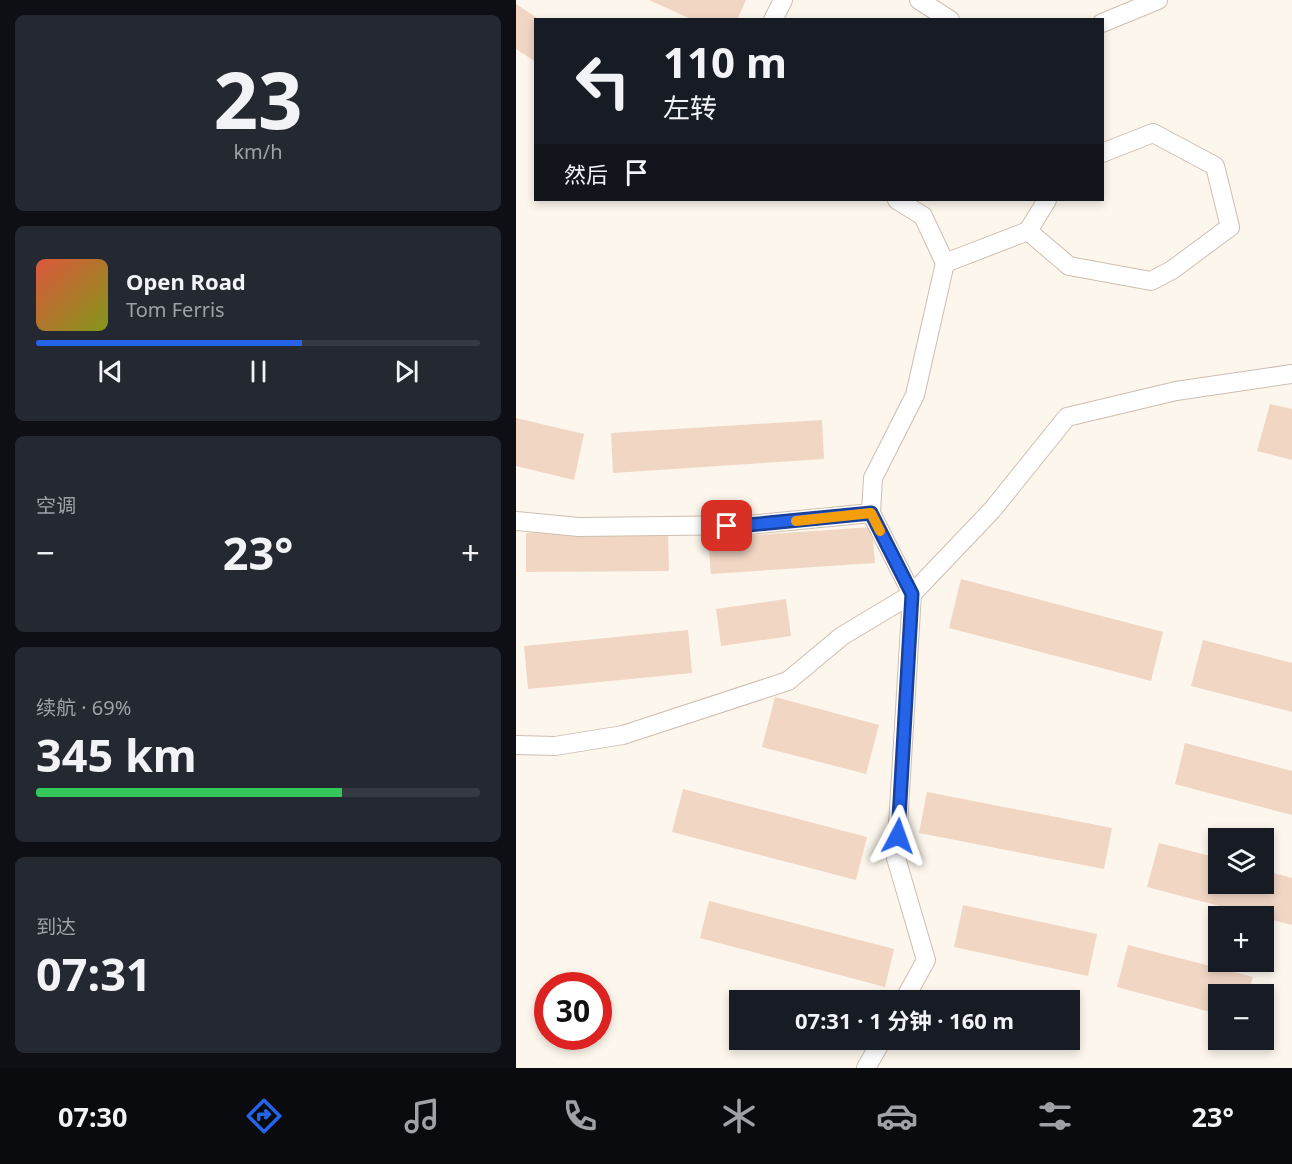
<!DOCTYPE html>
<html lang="zh">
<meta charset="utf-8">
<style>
:root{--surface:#171b24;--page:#242831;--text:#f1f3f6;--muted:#9ea1a6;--line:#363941;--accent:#2563eb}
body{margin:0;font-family:"Noto Sans","Noto Sans SC",sans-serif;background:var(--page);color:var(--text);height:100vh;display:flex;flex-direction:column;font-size:22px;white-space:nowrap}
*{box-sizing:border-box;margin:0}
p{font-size:20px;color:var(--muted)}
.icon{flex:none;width:33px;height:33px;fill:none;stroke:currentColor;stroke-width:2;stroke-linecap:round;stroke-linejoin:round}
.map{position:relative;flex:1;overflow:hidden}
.details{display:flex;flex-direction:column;gap:15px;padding:15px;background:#0d0f14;width:516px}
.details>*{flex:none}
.banner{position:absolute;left:18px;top:18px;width:570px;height:183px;border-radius:0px;box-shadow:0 3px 9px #0003;background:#171b24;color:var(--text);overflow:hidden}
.fabs{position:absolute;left:692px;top:828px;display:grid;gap:12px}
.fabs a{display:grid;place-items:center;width:66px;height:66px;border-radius:0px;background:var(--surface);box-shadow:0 3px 9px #0003;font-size:30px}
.speed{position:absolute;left:18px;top:972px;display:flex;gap:12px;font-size:30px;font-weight:700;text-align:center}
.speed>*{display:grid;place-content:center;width:78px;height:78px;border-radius:50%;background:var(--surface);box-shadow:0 3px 9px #0003;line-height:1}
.speed .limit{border:9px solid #d22;background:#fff;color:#111}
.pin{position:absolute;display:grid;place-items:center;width:51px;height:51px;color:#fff;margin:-26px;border-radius:12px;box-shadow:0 3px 9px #0006}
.me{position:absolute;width:66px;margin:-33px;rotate:4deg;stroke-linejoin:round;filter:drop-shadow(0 0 4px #0008)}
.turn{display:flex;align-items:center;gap:21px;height:126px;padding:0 30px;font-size:27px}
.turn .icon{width:78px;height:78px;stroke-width:2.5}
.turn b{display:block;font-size:42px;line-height:51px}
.then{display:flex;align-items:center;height:57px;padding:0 30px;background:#0003;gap:12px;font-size:22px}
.big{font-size:45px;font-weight:700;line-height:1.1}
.details .widget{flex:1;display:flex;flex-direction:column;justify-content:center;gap:9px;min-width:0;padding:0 21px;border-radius:9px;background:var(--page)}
.details .dial{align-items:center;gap:0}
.dial b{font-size:78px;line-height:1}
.song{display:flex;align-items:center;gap:18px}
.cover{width:72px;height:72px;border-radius:9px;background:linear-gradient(135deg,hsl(10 70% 55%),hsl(70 70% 35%))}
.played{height:6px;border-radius:3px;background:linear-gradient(90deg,var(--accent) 60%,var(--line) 60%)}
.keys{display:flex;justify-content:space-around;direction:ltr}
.heat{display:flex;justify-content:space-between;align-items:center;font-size:33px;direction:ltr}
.charge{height:9px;border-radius:4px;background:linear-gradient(90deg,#34c759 69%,var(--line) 0)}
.trip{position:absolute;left:213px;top:990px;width:351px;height:60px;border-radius:0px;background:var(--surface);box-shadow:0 3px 9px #0003;font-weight:700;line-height:60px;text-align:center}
.tab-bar{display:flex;height:96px;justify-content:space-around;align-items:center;background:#090b0e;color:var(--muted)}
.tab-bar .icon{width:42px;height:42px}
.tab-bar .current{color:var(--accent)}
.tab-bar b{font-size:27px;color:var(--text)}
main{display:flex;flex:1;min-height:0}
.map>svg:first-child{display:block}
.building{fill:#f1d6c4}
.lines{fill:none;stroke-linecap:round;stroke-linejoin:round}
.street-casing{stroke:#cfbeb0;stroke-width:20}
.street{stroke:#fff;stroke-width:18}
.route-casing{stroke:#184099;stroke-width:15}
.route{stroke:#2563eb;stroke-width:10}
.slow{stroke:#f59e0b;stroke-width:10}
</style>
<main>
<section class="details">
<div class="widget dial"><b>23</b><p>km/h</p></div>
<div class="widget">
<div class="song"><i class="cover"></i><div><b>Open Road</b><p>Tom Ferris</p></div></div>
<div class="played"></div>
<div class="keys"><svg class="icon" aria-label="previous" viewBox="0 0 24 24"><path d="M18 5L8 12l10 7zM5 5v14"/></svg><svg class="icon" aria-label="pause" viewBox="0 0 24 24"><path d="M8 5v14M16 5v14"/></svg><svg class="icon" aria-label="next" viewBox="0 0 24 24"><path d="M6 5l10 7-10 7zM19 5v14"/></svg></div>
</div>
<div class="widget"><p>空调</p>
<div class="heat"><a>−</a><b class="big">23°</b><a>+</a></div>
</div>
<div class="widget"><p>续航 · 69%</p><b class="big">345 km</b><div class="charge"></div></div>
<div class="widget"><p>到达</p><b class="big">07:31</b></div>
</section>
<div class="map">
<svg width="776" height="1068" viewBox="0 0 776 1068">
<rect width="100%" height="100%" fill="#fcf6ec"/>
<g class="building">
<polygon points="133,0 230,0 221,20 177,20"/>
<polygon points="0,4 24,20 20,20 20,62 0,49"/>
<polygon points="754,404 776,409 776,460 741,451"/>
<polygon points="0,418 68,434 58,480 0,466"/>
<polygon points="306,420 308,459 97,473 95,433"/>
<polygon points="356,527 359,563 195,574 192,538"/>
<polygon points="152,532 153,571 10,572 10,533"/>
<polygon points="445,579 647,632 635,681 433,628"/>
<polygon points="270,599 275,636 205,646 200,609"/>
<polygon points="172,630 176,673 12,689 8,646"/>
<polygon points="687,640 776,663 776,712 675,686"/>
<polygon points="259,697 363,725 350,774 246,747"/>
<polygon points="669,743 776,771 776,815 659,784"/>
<polygon points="167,789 351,837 340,880 156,832"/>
<polygon points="411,792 596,828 588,869 403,833"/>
<polygon points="643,843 702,858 702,884 747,884 747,870 776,878 776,925 631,887"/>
<polygon points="193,901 378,949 369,987 184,938"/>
<polygon points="447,905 581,934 572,976 438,947"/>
<polygon points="612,945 737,977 732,994 702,994 702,1014 601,987"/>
</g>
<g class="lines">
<defs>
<g id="street">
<polyline points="403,0 434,20"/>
<polyline points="257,20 267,0"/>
<polyline points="586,23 642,0"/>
<polyline points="381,200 407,216 429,263 399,395 357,478 355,513 396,594 380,858 410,960 388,1000"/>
<polyline points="512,231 553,266 635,281 656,270 714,227 699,166 637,133 586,153"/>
<polyline points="429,263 512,231 531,200"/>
<polyline points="0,521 63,527 232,525 355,513"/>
<polyline points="0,745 39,746 107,735 272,681 326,636 396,594 477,509 551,417 660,391 776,374"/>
<polyline points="350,1068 366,1040"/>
</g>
</defs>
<use href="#street" class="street-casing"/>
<use href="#street" class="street"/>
</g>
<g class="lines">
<defs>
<polyline id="route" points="211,526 232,525 355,513 396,594 382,836"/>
</defs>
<use href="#route" class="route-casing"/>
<use href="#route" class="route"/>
<polyline class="slow" points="280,521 355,513 364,531"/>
</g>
</svg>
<div class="fabs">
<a><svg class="icon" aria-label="layers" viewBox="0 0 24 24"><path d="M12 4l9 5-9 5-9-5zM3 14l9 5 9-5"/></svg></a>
<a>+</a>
<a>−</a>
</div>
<div class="speed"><div class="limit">30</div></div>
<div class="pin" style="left:211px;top:526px;background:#d93025"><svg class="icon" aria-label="arrive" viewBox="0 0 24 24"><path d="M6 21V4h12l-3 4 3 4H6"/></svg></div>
<svg class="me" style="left:382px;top:836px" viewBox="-20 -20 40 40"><path d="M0-17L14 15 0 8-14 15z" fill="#2563eb" stroke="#fff" stroke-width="4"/></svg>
<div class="trip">07:31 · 1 分钟 · 160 m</div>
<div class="banner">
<div class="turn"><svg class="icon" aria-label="left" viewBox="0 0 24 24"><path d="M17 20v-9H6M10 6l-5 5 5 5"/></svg><div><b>110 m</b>左转</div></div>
<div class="then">然后<svg class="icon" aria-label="arrive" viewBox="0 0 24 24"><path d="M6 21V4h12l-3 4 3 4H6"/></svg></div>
</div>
</div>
</main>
<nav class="tab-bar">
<b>07:30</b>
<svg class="icon current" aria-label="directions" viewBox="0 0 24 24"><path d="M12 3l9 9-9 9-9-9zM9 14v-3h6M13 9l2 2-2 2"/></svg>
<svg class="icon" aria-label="music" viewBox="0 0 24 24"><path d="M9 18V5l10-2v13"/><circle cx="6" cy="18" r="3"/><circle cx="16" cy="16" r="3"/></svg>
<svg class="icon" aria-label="phone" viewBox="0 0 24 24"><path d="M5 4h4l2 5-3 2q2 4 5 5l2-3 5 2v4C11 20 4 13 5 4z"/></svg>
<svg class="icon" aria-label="climate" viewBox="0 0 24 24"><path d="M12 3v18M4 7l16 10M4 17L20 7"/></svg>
<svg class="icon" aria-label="car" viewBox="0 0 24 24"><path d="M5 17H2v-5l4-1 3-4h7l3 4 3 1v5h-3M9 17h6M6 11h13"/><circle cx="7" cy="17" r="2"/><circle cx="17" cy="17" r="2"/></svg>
<svg class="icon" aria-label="filters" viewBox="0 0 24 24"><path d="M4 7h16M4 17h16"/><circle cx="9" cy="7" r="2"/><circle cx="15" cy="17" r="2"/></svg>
<b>23°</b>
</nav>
